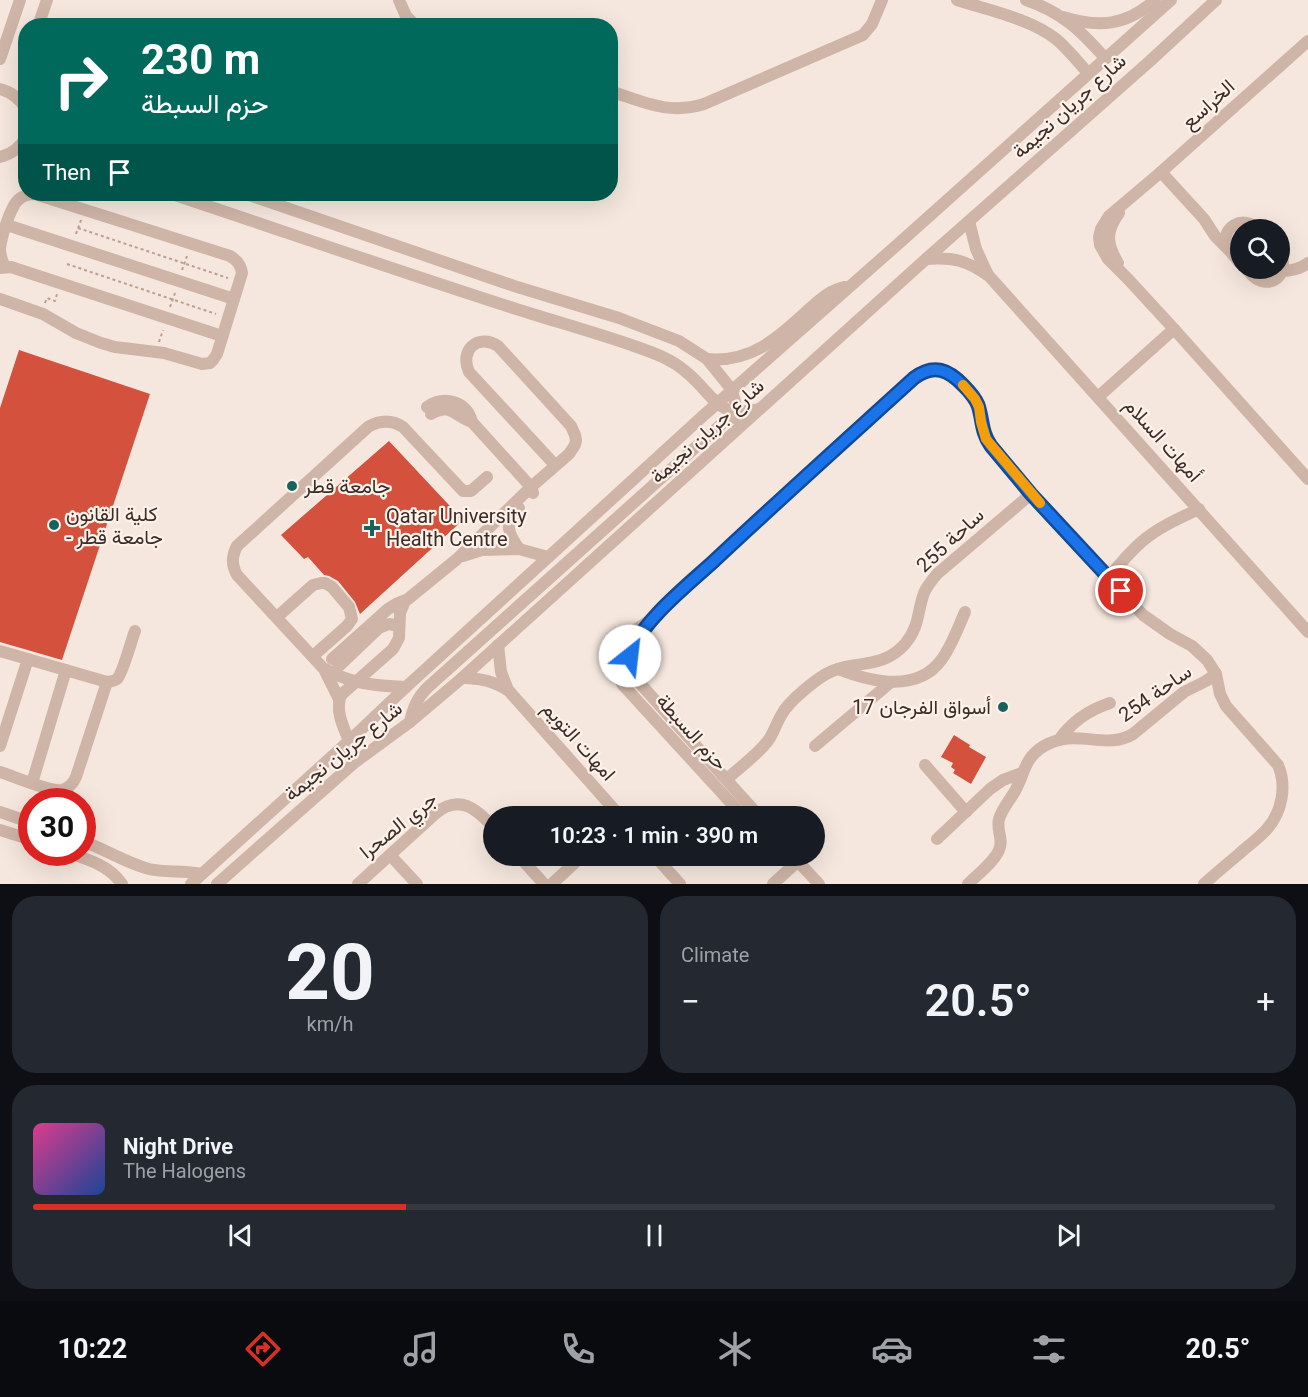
<!DOCTYPE html>
<meta charset="utf-8">
<style>
:root{--surface:#171b24;--page:#242831;--text:#f1f3f6;--muted:#9ea1a6;--line:#363941;--accent:#d93025}
body{margin:0;font-family:Roboto,Vazirmatn,sans-serif;background:var(--page);color:var(--text);height:100vh;display:flex;flex-direction:column;font-size:22px;white-space:nowrap}
*{box-sizing:border-box;margin:0}
p{font-size:20px;color:var(--muted)}
.icon{flex:none;width:33px;height:33px;fill:none;stroke:currentColor;stroke-width:2;stroke-linecap:round;stroke-linejoin:round}
.map{position:relative;height:884px;overflow:hidden}
.details{display:flex;flex-direction:column;gap:12px;padding:12px;background:#0d0f14;flex:1}
.details>*{flex:none}
.top-card{position:absolute;left:18px;top:18px;width:600px;height:183px;border-radius:24px;box-shadow:0 6px 24px #0002;background:#00695c;color:#fff;overflow:hidden}
.controls{position:absolute;left:1230px;top:219px;display:grid;gap:12px}
.controls a{display:grid;place-items:center;width:60px;height:60px;border-radius:50%;background:var(--surface);box-shadow:0 6px 24px #0002;font-size:30px}
.speed{position:absolute;left:18px;top:788px;display:flex;gap:12px;font-size:30px;font-weight:700;text-align:center}
.speed>*{display:grid;place-content:center;width:78px;height:78px;border-radius:50%;background:var(--surface);box-shadow:0 6px 24px #0002;line-height:1}
.speed .limit{border:9px solid #d22;background:#fff;color:#111}
.pin{position:absolute;display:grid;place-items:center;width:51px;height:51px;color:#fff;margin:-26px;border:3px solid #fff;border-radius:50%;box-shadow:0 2px 6px #0007}
.me{position:absolute;width:66px;margin:-33px;rotate:29deg;stroke-linejoin:round;filter:drop-shadow(0 0 4px #0008)}
.turn{display:flex;align-items:center;gap:21px;height:126px;padding:0 24px;font-size:27px}
.turn .icon{width:78px;height:78px;stroke-width:2.5}
.turn b{display:block;font-size:42px;line-height:51px}
.then{display:flex;align-items:center;height:57px;padding:0 24px;background:#0003;gap:12px;font-size:22px}
.big{font-size:45px;font-weight:600;line-height:1.1}
.details .tile{flex:1;display:flex;flex-direction:column;justify-content:center;gap:9px;min-width:0;padding:0 21px;border-radius:24px;background:var(--page)}
.details .dial{align-items:center;gap:0}
.dial b{font-size:78px;line-height:1}
.song{display:flex;align-items:center;gap:18px}
.cover{width:72px;height:72px;border-radius:9px;background:linear-gradient(135deg,hsl(330 70% 55%),hsl(220 70% 35%))}
.played{height:6px;border-radius:3px;background:linear-gradient(90deg,var(--accent) 30%,var(--line) 30%)}
.keys{display:flex;justify-content:space-around;direction:ltr}
.heat{display:flex;justify-content:space-between;align-items:center;font-size:33px;direction:ltr}
.details .tiles{flex:1;display:grid;gap:12px;grid-template-columns:1fr 1fr}
.tile:last-child{grid-column:span 2}
.trip{position:absolute;left:483px;top:806px;width:342px;height:60px;border-radius:30px;background:var(--surface);box-shadow:0 6px 24px #0002;font-weight:600;line-height:60px;text-align:center}
.tabs{display:flex;height:96px;justify-content:space-around;align-items:center;background:#090b0e;color:var(--muted)}
.tabs .icon{width:42px;height:42px}
.tabs .selected{color:var(--accent)}
.tabs b{font-size:27px;color:var(--text)}
.map>svg:first-child{display:block}
.building{fill:#d3513d}
.lines{fill:none;stroke-linecap:round;stroke-linejoin:round}
.path{stroke:#bb9e91;stroke-width:2;stroke-dasharray:3 3;stroke-linecap:butt}
.minor{stroke:#cfb5a7;stroke-width:12}
.route-casing{stroke:#114b97;stroke-width:15}
.route{stroke:#1a73e8;stroke-width:10}
.slow{stroke:#f59e0b;stroke-width:10}
.poi-dot{fill:#18625e;stroke:#fcf2ea;stroke-width:2}
.labels{text-anchor:middle;stroke-width:4.5;stroke-linejoin:round;paint-order:stroke}
.street-label{font-size:20px;fill:#3b2c28;stroke:#fcf2ea}
.poi-label{font-size:20px;fill:#3b2c28;stroke:#fcf2ea;text-anchor:start}
</style>
<div class="map">
<svg width="1308" height="884" viewBox="0 0 1308 884">
<rect width="100%" height="100%" fill="#f5e7dd"/>
<g class="building">
<polygon points="19,350 150,394 62,660 0,642 0,408"/>
<polygon points="389,441 463,520 360,614 355,602 338,581 329,576 324,575 308,557 304,559 281,535"/>
<polygon points="954,735 970,745 969,747 986,757 971,784 953,773 955,770 951,767 953,763 941,757"/>
</g>
<g class="lines">
<g class="path">
<polyline points="78,228 228,278"/>
<polyline points="76,234 81,220"/>
<polyline points="67,264 216,314"/>
<polyline points="182,270 187,256"/>
<polyline points="45,303 47,298 55,301 57,294"/>
<polyline points="170,307 175,293"/>
<polyline points="159,342 163,330"/>
</g>
<g class="minor">
<polyline points="399,0 406,16 416,26"/>
<path d="M957 0C988 10 1031 19 1056 39 1068 49 1078 62 1088 73"/>
<path d="M1026 0C1062 12 1081 31 1105 58"/>
<path d="M1063 17C1099 28 1126 26 1155 0"/>
<polyline points="38,26 47,0"/>
<polyline points="1308,41 1161,172 1109,216 1101,229 1099,237 1100,245 1108,259 1128,279 1174,329 1308,479"/>
<polyline points="0,59 20,0"/>
<polyline points="26,79 26,103"/>
<path d="M0 89C12 92 20 99 26 109"/>
<path d="M610 91C644 102 668 115 704 104L863 35 872 24 882 0"/>
<path d="M0 157C12 154 20 148 26 137"/>
<polyline points="1161,172 1204,219 1215,236 1230,251"/>
<path d="M172 194C283 231 395 270 507 306 550 320 594 332 637 347 654 353 671 359 685 371 714 394 716 420 759 409"/>
<polyline points="246,194 514,286 619,318 679,341 707,359 732,390 736,406 735,418"/>
<polyline points="969,221 976,249 988,275"/>
<polyline points="7,225 234,299"/>
<path d="M926 259C953 257 966 260 989 276L1308 632"/>
<path d="M1118 263C1106 243 1106 231 1119 213"/>
<path d="M1240 263C1236 258 1231 253 1228 248 1218 228 1244 213 1259 230"/>
<polyline points="0,268 11,267 17,269 222,336"/>
<path d="M1246 268C1250 273 1254 279 1261 281 1279 286 1288 267 1280 253"/>
<path d="M1282 271C1292 271 1300 269 1308 263"/>
<path d="M0 299 43 314 76 333 101 343 115 347 164 353 202 364 210 363 213 360 217 354 242 273C241 265 237 260 230 256L35 194C28 194 23 195 18 200 10 208 1 238 0 249 0 255 2 261 5 267"/>
<path d="M707 359C750 363 777 339 806 312 818 301 829 290 845 287"/>
<polyline points="1098,397 1174,329"/>
<path d="M427 407C444 395 467 401 472 422L531 487 533 493"/>
<path d="M431 414C450 402 456 417 472 422"/>
<path d="M519 549C508 533 503 523 519 508"/>
<polyline points="463,556 482,550 519,549 548,557"/>
<path d="M1109 577C1120 564 1131 550 1145 539 1161 526 1180 518 1199 509"/>
<polyline points="277,617 313,585 321,583 325,583 332,587 349,607 352,619 347,626 313,656"/>
<path d="M646 628C632 645 624 657 636 679L759 816"/>
<polyline points="498,645 501,672 508,690"/>
<path d="M0 651 107 682C111 681 113 682 117 679 123 673 131 641 135 631"/>
<path d="M332 659 388 609 398 603 408 599 457 559 531 487 569 454 575 445 576 440 575 435 571 426 498 346C478 333 459 350 469 372L555 465"/>
<polyline points="338,667 379,628 389,624 399,626"/>
<path d="M325 669C351 684 377 686 406 687"/>
<path d="M838 669C871 682 918 693 942 659 952 645 958 628 965 612"/>
<path d="M462 678C480 678 494 681 509 691L620 816"/>
<path d="M339 699 324 669 237 575C231 564 232 556 237 546L368 427C380 420 392 420 403 427L463 491H471L487 477"/>
<path d="M410 722C413 708 417 698 427 688L735 412"/>
<path d="M1059 740C1072 721 1089 710 1110 703"/>
<path d="M349 741C343 726 335 711 341 695L393 649 399 638 400 613 405 601"/>
<polyline points="0,746 28,659"/>
<polyline points="815,746 891,682"/>
<polyline points="925,765 966,812"/>
<path d="M0 772C13 776 50 792 62 790 69 788 73 784 76 777L107 682"/>
<path d="M727 779C740 767 756 756 767 742 774 734 776 723 782 714 788 702 814 681 826 674 853 659 881 671 905 644 920 626 917 612 924 593 927 586 932 580 937 574L1031 494"/>
<polyline points="32,783 66,670"/>
<polyline points="0,812 32,823"/>
<path d="M743 816 623 685C615 671 611 657 621 643 628 632 643 626 653 618 665 609 675 597 686 587 761 516 838 447 914 378 933 363 949 370 964 386 969 392 975 398 978 405 983 420 981 432 991 446L1031 494 1143 615 1170 634 1192 646 1207 660 1216 674 1220 694 1226 706 1278 765C1287 786 1282 812 1267 829 1259 838 1248 846 1239 854 1227 864 1215 874 1204 884"/>
<polyline points="0,830 32,840"/>
<polyline points="937,839 990,789 1003,780 1022,773"/>
<path d="M82 841C105 849 126 863 149 869 166 873 184 870 202 874"/>
<path d="M66 852C87 859 109 865 122 884"/>
<polyline points="390,855 417,884"/>
<polyline points="518,855 544,884"/>
<polyline points="654,855 680,884"/>
<polyline points="792,855 819,884"/>
<polyline points="191,884 349,741 406,687 704,415 897,245 1171,0"/>
<polyline points="217,884 354,763 410,722 462,678 926,259 1150,61 1216,0"/>
<path d="M358 884 436 813C460 794 477 809 494 828"/>
<polyline points="552,884 583,855"/>
<polyline points="773,884 798,861"/>
<path d="M968 884C977 875 994 862 999 850 1004 839 996 830 999 819 1002 809 1010 800 1015 791 1025 773 1024 758 1044 746 1076 727 1105 751 1133 734L1184 692 1206 681 1216 674"/>
</g>
</g>
<g class="lines">
<defs>
<path id="route" d="M630 656C638 624 689 584 714 561 780 499 847 439 914 378 934 363 949 370 964 386 970 392 975 398 978 405 983 420 981 432 991 446L1031 494 1121 591"/>
</defs>
<use href="#route" class="route-casing"/>
<use href="#route" class="route"/>
<polyline class="slow" points="963,385 975,399 979,407 981,422 986,439 1040,503"/>
</g>
<g class="poi-dot">
<circle cx="292" cy="486" r="6"/>
<circle cx="54" cy="525" r="6"/>
<path d="M369 519h6v6h6v6h-6v6h-6v-6h-6v-6h6z"/>
<circle cx="1003" cy="707" r="6"/>
</g>
<g class="labels">
<g class="street-label">
<text transform="translate(1208 104) rotate(-42)" y="7">الخراسع</text>
<text transform="translate(1069 106) rotate(-42)" y="7">شارع جريان نجيمة</text>
<text transform="translate(707 431) rotate(-42)" y="7">شارع جريان نجيمة</text>
<text transform="translate(1163 440) rotate(48)" y="7">أمهات السلام</text>
<text transform="translate(950 540) rotate(-43)" y="7">ساحة 255</text>
<text transform="translate(1155 693) rotate(-35)" y="7">ساحة 254</text>
<text transform="translate(692 732) rotate(48)" y="7">حزم السبطة</text>
<text transform="translate(579 741) rotate(48)" y="7">امهات التويم</text>
<text transform="translate(343 751) rotate(-39)" y="7">شارع جريان نجيمة</text>
<text transform="translate(398 825) rotate(-39)" y="7">جري الصحرا</text>
</g>
<g class="poi-label">
<text x="304" y="493">جامعة قطر</text>
<text x="66" y="521">كلية القانون<tspan x="66" dy="23">- جامعة قطر</tspan></text>
<text x="386" y="523">Qatar University<tspan x="386" dy="23">Health Centre</tspan></text>
<text x="991" y="714" text-anchor="end">أسواق الفرجان 17</text>
</g>
</g>
</svg>
<div class="controls">
<a><svg class="icon" aria-label="search" viewBox="0 0 24 24"><circle cx="10" cy="10" r="6"/><path d="M15 15l6 6"/></svg></a>
</div>
<div class="speed"><div class="limit">30</div></div>
<div class="pin" style="left:1121px;top:591px;background:#d93025"><svg class="icon" aria-label="arrive" viewBox="0 0 24 24"><path d="M6 21V4h12l-3 4 3 4H6"/></svg></div>
<svg class="me" style="left:630px;top:656px" viewBox="-20 -20 40 40"><circle r="19" fill="#fff"/><path d="M0-13L10 11 0 6-10 11z" fill="#1a73e8"/></svg>
<div class="trip">10:23 · 1 min · 390 m</div>
<div class="top-card">
<div class="turn"><svg class="icon" aria-label="right" viewBox="0 0 24 24"><path d="M7 20v-9h11M14 6l5 5-5 5"/></svg><div><b>230 m</b>حزم السبطة</div></div>
<div class="then">Then<svg class="icon" aria-label="arrive" viewBox="0 0 24 24"><path d="M6 21V4h12l-3 4 3 4H6"/></svg></div>
</div>
</div>
<section class="details">
<div class="tiles">
<div class="tile dial"><b>20</b><p>km/h</p></div>
<div class="tile"><p>Climate</p>
<div class="heat"><a>−</a><b class="big">20.5°</b><a>+</a></div>
</div>
<div class="tile">
<div class="song"><i class="cover"></i><div><b>Night Drive</b><p>The Halogens</p></div></div>
<div class="played"></div>
<div class="keys"><svg class="icon" aria-label="previous" viewBox="0 0 24 24"><path d="M18 5L8 12l10 7zM5 5v14"/></svg><svg class="icon" aria-label="pause" viewBox="0 0 24 24"><path d="M8 5v14M16 5v14"/></svg><svg class="icon" aria-label="next" viewBox="0 0 24 24"><path d="M6 5l10 7-10 7zM19 5v14"/></svg></div>
</div>
</div>
</section>
<nav class="tabs">
<b>10:22</b>
<svg class="icon selected" aria-label="directions" viewBox="0 0 24 24"><path d="M12 3l9 9-9 9-9-9zM9 14v-3h6M13 9l2 2-2 2"/></svg>
<svg class="icon" aria-label="music" viewBox="0 0 24 24"><path d="M9 18V5l10-2v13"/><circle cx="6" cy="18" r="3"/><circle cx="16" cy="16" r="3"/></svg>
<svg class="icon" aria-label="phone" viewBox="0 0 24 24"><path d="M5 4h4l2 5-3 2q2 4 5 5l2-3 5 2v4C11 20 4 13 5 4z"/></svg>
<svg class="icon" aria-label="climate" viewBox="0 0 24 24"><path d="M12 3v18M4 7l16 10M4 17L20 7"/></svg>
<svg class="icon" aria-label="car" viewBox="0 0 24 24"><path d="M5 17H2v-5l4-1 3-4h7l3 4 3 1v5h-3M9 17h6M6 11h13"/><circle cx="7" cy="17" r="2"/><circle cx="17" cy="17" r="2"/></svg>
<svg class="icon" aria-label="filters" viewBox="0 0 24 24"><path d="M4 7h16M4 17h16"/><circle cx="9" cy="7" r="2"/><circle cx="15" cy="17" r="2"/></svg>
<b>20.5°</b>
</nav>
